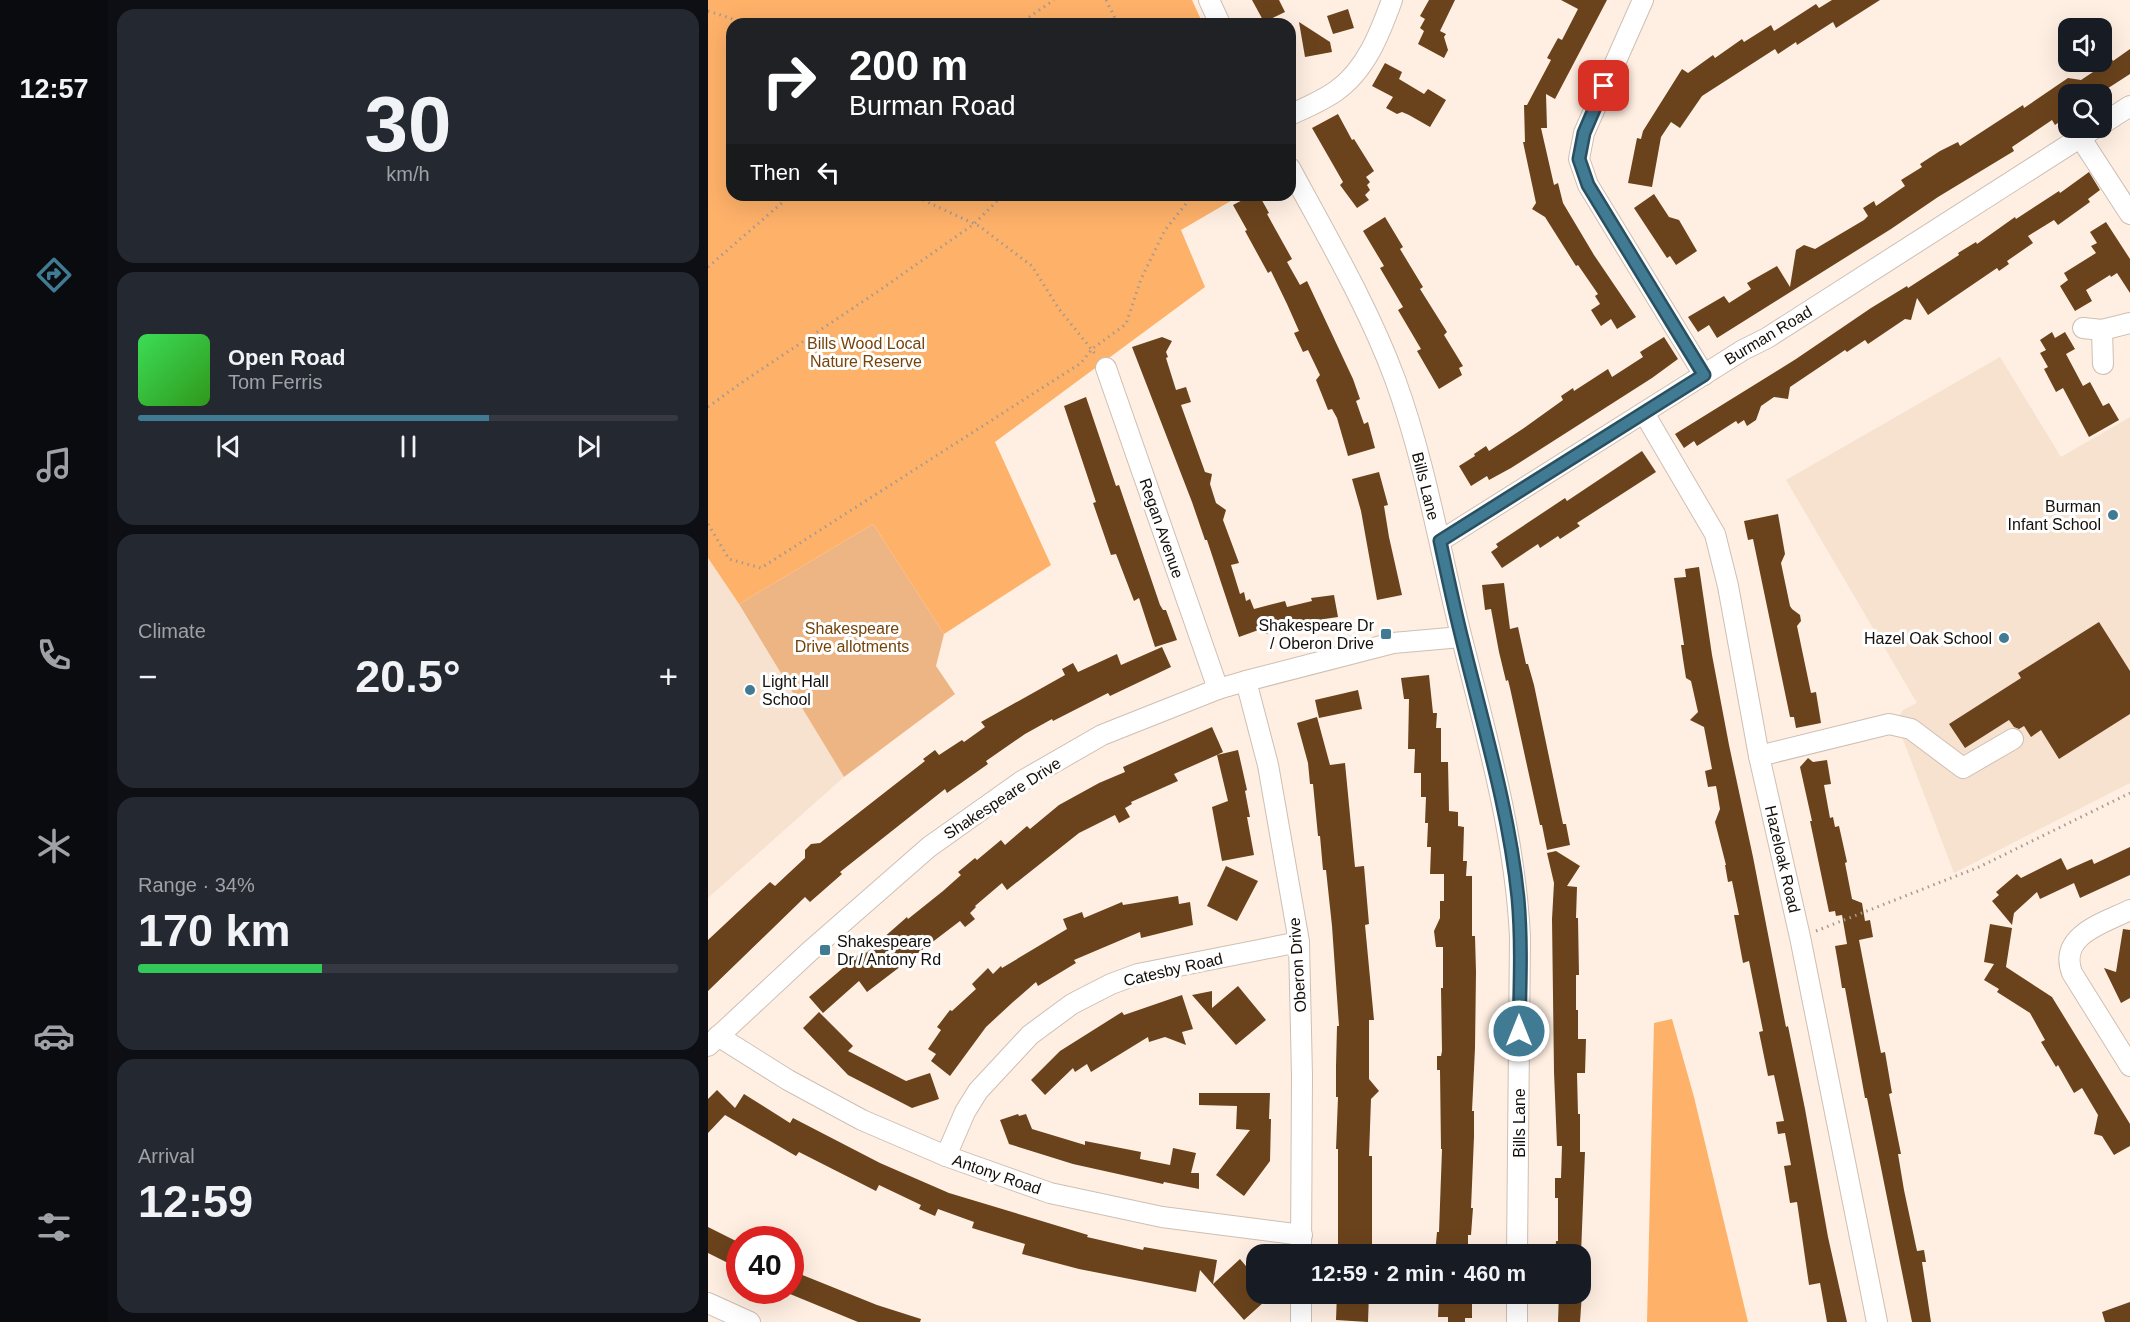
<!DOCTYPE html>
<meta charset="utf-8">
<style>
:root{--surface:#171b24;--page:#242831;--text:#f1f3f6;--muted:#9ea1a6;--line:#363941;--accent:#407b93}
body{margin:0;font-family:Arial,sans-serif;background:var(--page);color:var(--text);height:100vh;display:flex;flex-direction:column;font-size:22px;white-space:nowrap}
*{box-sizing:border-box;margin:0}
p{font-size:20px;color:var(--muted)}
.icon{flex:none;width:33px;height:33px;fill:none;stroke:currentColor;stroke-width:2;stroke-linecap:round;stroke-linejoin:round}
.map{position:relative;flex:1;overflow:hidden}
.drawer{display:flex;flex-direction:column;gap:9px;padding:9px;background:#0d0f14;width:600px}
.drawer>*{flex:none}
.banner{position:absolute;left:18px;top:18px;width:570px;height:183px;border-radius:18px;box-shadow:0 6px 24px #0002;background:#202124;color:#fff;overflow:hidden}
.fabs{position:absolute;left:1350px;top:18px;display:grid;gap:12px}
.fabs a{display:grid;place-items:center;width:54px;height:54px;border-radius:12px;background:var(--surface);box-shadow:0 6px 24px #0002;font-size:30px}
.speed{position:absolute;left:18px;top:1226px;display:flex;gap:12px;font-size:30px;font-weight:700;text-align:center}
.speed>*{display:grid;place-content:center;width:78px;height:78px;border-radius:50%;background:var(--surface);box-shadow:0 6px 24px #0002;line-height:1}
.speed .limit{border:9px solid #d22;background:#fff;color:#111}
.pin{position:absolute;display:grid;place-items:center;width:51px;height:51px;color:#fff;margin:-26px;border-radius:12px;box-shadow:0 3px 9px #0006}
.me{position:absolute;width:66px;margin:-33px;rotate:0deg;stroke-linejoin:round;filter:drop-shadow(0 0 4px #0008)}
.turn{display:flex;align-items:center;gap:21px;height:126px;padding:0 24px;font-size:27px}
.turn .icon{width:78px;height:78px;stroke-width:2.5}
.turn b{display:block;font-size:42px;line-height:51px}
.then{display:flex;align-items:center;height:57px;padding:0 24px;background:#0003;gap:12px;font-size:22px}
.big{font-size:45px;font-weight:800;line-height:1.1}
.drawer .tile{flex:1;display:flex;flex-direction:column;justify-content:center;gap:9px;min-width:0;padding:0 21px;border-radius:18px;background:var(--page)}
.drawer .dial{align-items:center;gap:0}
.dial b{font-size:78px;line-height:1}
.song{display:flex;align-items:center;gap:18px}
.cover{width:72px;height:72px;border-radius:9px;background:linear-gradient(135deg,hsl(130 70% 55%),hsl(110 70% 35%))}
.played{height:6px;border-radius:3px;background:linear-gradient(90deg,var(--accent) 65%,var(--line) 65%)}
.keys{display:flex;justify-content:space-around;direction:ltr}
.heat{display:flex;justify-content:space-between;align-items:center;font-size:33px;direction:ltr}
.charge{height:9px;border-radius:4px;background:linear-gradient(90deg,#34c759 34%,var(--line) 0)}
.trip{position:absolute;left:538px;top:1244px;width:345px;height:60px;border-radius:18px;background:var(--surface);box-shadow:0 6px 24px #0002;font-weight:800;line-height:60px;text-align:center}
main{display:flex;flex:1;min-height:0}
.dock{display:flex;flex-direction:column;width:108px;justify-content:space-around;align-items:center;background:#090b0e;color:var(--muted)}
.dock .icon{width:42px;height:42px}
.dock .current{color:var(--accent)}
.dock b{font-size:27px;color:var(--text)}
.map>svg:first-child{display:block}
.built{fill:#f7e1cf}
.green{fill:#edb583}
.forest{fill:#feb169}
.building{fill:#6a431c}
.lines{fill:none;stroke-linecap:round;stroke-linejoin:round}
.minor-casing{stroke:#cebfb3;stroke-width:22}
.path{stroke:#a69a90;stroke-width:3;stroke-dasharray:1.5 4.5;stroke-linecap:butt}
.minor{stroke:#fff;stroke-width:20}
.route-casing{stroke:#2a5060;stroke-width:15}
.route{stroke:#407b93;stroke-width:10}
.poi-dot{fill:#407b93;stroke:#fff;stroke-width:2}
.labels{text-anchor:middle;stroke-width:6;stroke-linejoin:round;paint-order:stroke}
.street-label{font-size:16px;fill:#140f0a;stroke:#fff}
.park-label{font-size:16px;fill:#75430a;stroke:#fff}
.poi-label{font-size:16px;fill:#140f0a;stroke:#fff;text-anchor:end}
</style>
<main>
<nav class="dock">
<b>12:57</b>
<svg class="icon current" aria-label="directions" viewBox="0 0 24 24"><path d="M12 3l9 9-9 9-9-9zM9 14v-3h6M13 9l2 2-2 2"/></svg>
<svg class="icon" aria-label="music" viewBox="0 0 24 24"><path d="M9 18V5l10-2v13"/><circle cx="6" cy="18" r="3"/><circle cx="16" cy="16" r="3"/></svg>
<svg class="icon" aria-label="phone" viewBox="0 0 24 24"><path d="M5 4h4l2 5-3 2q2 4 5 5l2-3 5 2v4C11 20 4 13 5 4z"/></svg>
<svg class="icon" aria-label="climate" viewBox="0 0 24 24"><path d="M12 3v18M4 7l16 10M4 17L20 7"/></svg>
<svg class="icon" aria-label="car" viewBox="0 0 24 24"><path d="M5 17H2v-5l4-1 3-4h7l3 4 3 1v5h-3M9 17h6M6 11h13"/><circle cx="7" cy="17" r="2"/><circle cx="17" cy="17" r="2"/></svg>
<svg class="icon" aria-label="filters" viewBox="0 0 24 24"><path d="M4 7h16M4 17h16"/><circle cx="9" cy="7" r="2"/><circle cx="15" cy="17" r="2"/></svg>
</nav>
<section class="drawer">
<div class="tile dial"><b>30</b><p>km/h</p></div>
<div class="tile">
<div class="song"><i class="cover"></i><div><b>Open Road</b><p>Tom Ferris</p></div></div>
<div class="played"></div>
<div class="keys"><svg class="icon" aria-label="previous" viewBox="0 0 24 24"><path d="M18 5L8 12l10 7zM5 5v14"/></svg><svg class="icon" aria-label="pause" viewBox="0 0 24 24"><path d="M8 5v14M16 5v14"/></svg><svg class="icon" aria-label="next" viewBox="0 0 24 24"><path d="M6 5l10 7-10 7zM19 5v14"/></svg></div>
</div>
<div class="tile"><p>Climate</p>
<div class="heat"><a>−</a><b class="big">20.5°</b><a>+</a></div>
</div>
<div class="tile"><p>Range · 34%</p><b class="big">170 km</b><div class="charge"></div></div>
<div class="tile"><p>Arrival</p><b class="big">12:59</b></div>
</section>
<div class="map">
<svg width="1422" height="1322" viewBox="0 0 1422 1322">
<rect width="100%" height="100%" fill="#ffefe2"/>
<g class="built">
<polygon points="1292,357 1353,457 1422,417 1422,783 1246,873 1188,721 1195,710 1209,703 1078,480"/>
<polygon points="0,558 31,604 136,777 0,898"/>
</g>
<polygon class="green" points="165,524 236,634 228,666 247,694 136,777 31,604"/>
<g class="forest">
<polygon points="0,0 484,0 495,24 24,24 24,195 533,195 473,230 497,287 287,442 343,565 236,634 165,524 31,604 0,558"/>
<polygon points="964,1019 986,1097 1040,1322 939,1322 946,1023"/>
</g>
<g class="building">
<polygon points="544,0 571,0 577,12 556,22"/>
<polygon points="721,0 747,0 732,31 738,34 736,37 740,50 736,58 710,44 716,31 712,28 717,19 712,16"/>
<polygon points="853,0 899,0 847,99 838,94 839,128 833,128 846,185 850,183 855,203 886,255 928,317 909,329 903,319 893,326 883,310 892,304 887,296 890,294 870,265 868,266 837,217 824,209 828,203 815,142 817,142 816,105 819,105 843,60 839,58 850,38 854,40 870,9"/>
<polygon points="1124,0 1172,0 1128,28 1125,22 1089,45 1088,42 1070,54 1067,49 994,96 972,128 963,122 953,137 944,187 920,183 929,138 933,139 935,131 974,69 980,73 1005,55 1007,58 1034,39 1036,42 1063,25 1066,31 1108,4 1111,8"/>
<polygon points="640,9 646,28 625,34 619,16"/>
<polygon points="591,22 622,42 624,52 597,57"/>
<polygon points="1394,44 1405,61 1422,49 1422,74 1391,94 1360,94 1360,116 1347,125 1344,120 1304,147 1306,151 1230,197 1183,229 1009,338 1001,325 990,332 980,317 1016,296 1021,303 1043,289 1039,283 1069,266 1082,287 1088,250 1096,245 1107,249 1156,220 1160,216 1155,208 1166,201 1168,206 1197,186 1193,180 1214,167 1212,164 1232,151 1250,142 1252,146 1315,105 1316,108 1360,78 1373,80 1394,66"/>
<polygon points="677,63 694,72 691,79 716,94 720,89 738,100 722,127 701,115 694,112 689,114 678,108 685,97 664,86"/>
<polygon points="630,114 644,140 646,139 666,171 658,177 662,182 659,185 662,190 657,195 661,200 649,208 632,185 635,182 604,128"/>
<polygon points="1381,172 1392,190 1380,199 1382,202 1350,225 1346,220 1320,236 1325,243 1299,261 1301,264 1291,271 1289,268 1220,315 1209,298 1203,320 1197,319 1160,344 1157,340 1139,352 1137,350 1082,387 1080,399 1066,397 1053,406 1048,420 1039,426 1036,420 1030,424 1028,421 989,446 986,441 976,448 967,434 1088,359 1163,308 1199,286 1200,288 1251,255 1250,253 1268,242 1269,244 1307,217 1308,219 1351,191 1352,193"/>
<polygon points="946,194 961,217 971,220 989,251 968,265 962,256 959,258 926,208"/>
<polygon points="544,195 551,195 561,213 559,214 584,259 579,262 592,285 599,281 645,379 652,399 648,401 656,424 660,422 667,448 640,456 629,418 624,409 620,410 608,380 612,375 600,350 595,352 586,333 591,331 579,304 563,271 560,273 537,231 539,230 525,205"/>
<polygon points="677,217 695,247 692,249 715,287 712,289 739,332 736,335 755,366 751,368 754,375 731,389 709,351 713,349 690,310 695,307 672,268 676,266 655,231"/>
<polygon points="1398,222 1422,259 1422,293 1409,273 1403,277 1402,275 1378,290 1384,301 1367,311 1352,286 1360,280 1356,273 1388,253 1383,246 1389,243 1382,232"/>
<polygon points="1344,332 1347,338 1357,332 1367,349 1358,354 1375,386 1382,382 1395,406 1401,403 1411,420 1381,437 1355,388 1348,392 1336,369 1340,367 1332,353 1338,350 1332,340"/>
<polygon points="454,337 464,341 458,352 460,357 458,358 468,390 478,387 483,402 473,405 497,472 504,474 502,484 508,503 518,510 515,520 531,563 523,565 532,594 536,592 538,601 542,599 546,609 577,601 579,607 604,601 603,598 626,595 630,617 596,622 558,634 556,628 531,637 499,540 497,540 484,502 424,347"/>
<polygon points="956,337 970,359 944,378 803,468 781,480 779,476 763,486 751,466 767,456 766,454 778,446 781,451 816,428 855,400 853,396 865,388 866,391 900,369 904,377 935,357 932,352"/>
<polygon points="378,397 408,486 411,485 452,605 455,610 458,610 469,640 447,647 431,598 426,601 408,554 403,555 385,503 388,502 356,406"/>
<polygon points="934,451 948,472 869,523 872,526 852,539 850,536 832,548 830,544 794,568 783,552 790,547 788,544 857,498 859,501"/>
<polygon points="671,472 680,505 676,506 681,537 694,595 669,600 653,511 644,479"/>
<polygon points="1070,514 1077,554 1073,563 1082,606 1084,609 1092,615 1093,621 1089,626 1103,693 1108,692 1113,723 1088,728 1086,717 1082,717 1045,539 1040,540 1036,521"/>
<polygon points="991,567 1004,655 1021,745 1045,857 1078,1027 1080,1026 1097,1109 1120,1237 1139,1322 1119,1322 1112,1283 1101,1285 1089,1202 1082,1203 1076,1166 1083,1165 1077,1133 1070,1134 1068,1122 1076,1121 1066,1075 1060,1076 1051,1032 1055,1031 1041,961 1035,963 1026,915 1031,915 1024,881 1020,882 1017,865 1018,865 1007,822 1012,809 1009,791 1008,786 1000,787 997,771 1004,769 996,727 982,720 990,712 983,681 978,678 975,659 973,645 976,645 966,578 978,577 977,569"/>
<polygon points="796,583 802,629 810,627 818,664 820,664 826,685 855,824 858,824 862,845 839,850 834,825 832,825 802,688 800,680 798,681 791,652 783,609 777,610 774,585"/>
<polygon points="1391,622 1422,671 1422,714 1351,759 1333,730 1323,737 1316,726 1311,729 1306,727 1301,720 1257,748 1241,724 1313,678 1310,673"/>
<polygon points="454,647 463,667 402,696 400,693 345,721 344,719 317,734 278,761 280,764 239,793 237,789 132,872 134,874 102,902 97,897 0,991 0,940 62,882 67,886 97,858 97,850 103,844 112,843 217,761 215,759 227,750 231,755 254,740 256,742 277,727 273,722 357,675 354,669 365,663 370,672 409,654 413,665"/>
<polygon points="721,675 725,713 729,713 728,728 733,728 733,762 740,762 741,811 750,812 750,826 756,827 755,861 759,861 758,876 764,876 764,936 767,936 768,972 767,1048 764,1111 766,1111 766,1137 763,1208 765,1208 763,1235 760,1235 760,1246 755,1246 755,1254 727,1254 729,1232 731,1232 734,1149 733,1149 732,1070 729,1070 729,1056 733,1056 734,1051 733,988 735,988 735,947 728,947 726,931 732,918 732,901 736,901 736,874 722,874 723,847 719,847 720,823 717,823 718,797 713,797 713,773 706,773 707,749 700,749 701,699 696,699 693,678"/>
<polygon points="650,690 654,709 611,718 607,700"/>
<polygon points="609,717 622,765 637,763 647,867 656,866 661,924 657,925 666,1020 661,1020 661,1079 671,1091 663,1099 661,1156 664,1156 664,1250 630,1249 630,1149 628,1149 630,1097 628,1097 628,1066 629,1026 631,1026 624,926 618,870 615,870 612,836 610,836 605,784 602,784 600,763 589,723"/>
<polygon points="504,727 515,752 509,755 530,750 539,790 537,791 542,817 539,817 546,855 514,861 504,807 520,801 509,755 466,774 470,781 423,802 424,804 417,808 422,817 411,823 407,815 371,833 299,890 294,883 267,906 268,907 262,913 267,919 257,927 252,921 159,992 151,981 115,1013 101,997 156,950 158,953 199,917 200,919 235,891 253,875 250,872 267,858 269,860 293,840 297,845 319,826 322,829 351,805 391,783 417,772 415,767"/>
<polygon points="1100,758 1105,762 1119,760 1123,784 1116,785 1122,818 1125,817 1127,827 1131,826 1139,862 1137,863 1144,899 1154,903 1157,921 1162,920 1165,937 1151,940 1173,1053 1177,1052 1184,1093 1181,1094 1193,1154 1190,1154 1196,1190 1209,1251 1216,1250 1218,1262 1214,1262 1223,1322 1204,1322 1202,1312 1159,1098 1157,1098 1137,988 1134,988 1131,969 1127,946 1139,944 1134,915 1128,916 1127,911 1121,912 1102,821 1104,821 1092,767"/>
<polygon points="1422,847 1422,875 1372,898 1366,883 1332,899 1329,892 1306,913 1304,925 1284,901 1291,895 1288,892 1309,874 1313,878 1353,858 1359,870 1384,859 1386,864"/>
<polygon points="848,851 872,866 859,886 869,887 868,918 870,918 871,975 868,975 868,1010 870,1010 870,1039 878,1039 877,1073 869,1073 870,1114 872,1114 872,1152 877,1152 873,1254 847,1254 848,1241 850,1241 850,1198 847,1198 847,1178 853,1178 854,1146 849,1146 846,1072 844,919 846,883 839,853"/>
<polygon points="518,866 550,881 529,921 499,906"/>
<polygon points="470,896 471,904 482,902 485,925 433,938 432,932 366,960 368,963 330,986 328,982 305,1002 278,1027 242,1076 223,1061 228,1054 220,1049 233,1030 229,1027 242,1010 244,1011 268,989 264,984 280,968 285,974 293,966 294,968 359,929 355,919 374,912 376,918 414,902 415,905"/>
<polygon points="1282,924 1304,928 1298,967 1344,997 1422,1124 1422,1146 1406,1155 1394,1136 1386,1134 1390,1115 1374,1088 1366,1093 1350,1065 1348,1067 1333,1042 1337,1040 1322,1013 1289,992 1291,989 1276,980 1286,964 1276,962"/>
<polygon points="1415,929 1422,930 1422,998 1413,1003 1396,968 1408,972"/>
<polygon points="530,986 558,1020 528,1045 484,995 504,991 504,1008"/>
<polygon points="474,995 485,1029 474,1032 478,1045 457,1037 441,1042 440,1037 383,1072 379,1064 367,1072 365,1068 337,1095 323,1080 352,1051 414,1012 416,1015"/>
<polygon points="111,1012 145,1046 140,1051 198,1081 222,1073 231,1099 204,1108 140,1075 95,1028"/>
<polygon points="9,1090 27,1108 36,1094 82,1123 85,1118 172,1163 241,1193 380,1235 379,1237 435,1250 436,1247 509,1260 505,1284 532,1259 549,1279 549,1293 566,1293 536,1320 492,1270 488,1292 371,1269 314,1254 317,1244 264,1228 266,1222 230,1209 227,1216 211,1209 213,1205 171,1185 168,1191 91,1152 88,1156 17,1115 0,1133 0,1099"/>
<polygon points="491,1093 562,1093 561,1119 563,1119 562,1161 536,1196 508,1175 542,1130 528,1129 529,1106 491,1105"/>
<polygon points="310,1114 311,1116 318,1114 324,1129 377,1145 377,1141 433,1152 432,1159 462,1165 465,1148 488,1153 483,1173 491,1173 491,1189 456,1182 455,1184 365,1164 301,1144 292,1120"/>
<polygon points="0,1227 32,1243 32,1269 0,1253"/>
<polygon points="82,1270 169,1305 213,1319 212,1322 150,1322 82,1294"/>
<polygon points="629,1293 661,1293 660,1322 628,1320"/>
<polygon points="731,1293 764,1293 764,1318 757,1318 757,1322 740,1322 740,1317 730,1317"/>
<polygon points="851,1293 874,1293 872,1322 850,1322"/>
<polygon points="1422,1302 1422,1322 1397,1322 1394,1312"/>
</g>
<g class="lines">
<defs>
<g id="minor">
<polyline points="501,0 512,24"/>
<polyline points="935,0 876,133 871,159 880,185 996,375"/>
<path d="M582 115C597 108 614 101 628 91 658 70 672 33 684 0"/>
<polyline points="1394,124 1422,106"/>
<polyline points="1372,137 1422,214"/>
<path d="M582 168C619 237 660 306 687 379 718 464 732 552 754 639 779 738 807 835 812 937L809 1254"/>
<polyline points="1375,328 1394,330 1422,323"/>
<polyline points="1394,330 1395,364"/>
<polyline points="398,368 510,689"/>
<polyline points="936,413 1007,534 1020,586 1051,756 1092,937 1169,1322"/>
<polyline points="732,541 1035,350 1059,338 1387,128"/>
<polyline points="538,681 560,765 591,942 594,1076 593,1254"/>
<polyline points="1051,756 1181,724 1203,729 1255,768 1305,739"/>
<path d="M1422 910C1396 923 1350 935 1364 973L1422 1066"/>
<polyline points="10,1036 80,1080 154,1120 238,1156 342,1193 454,1217 594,1235"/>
<polyline points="0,1046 101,952 221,847 314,781 394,735 510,689 538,681 685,643 753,637"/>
<polyline points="238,1156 257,1112 270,1091 322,1035 364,1004 403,984 430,974 591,942"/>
<polyline points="0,1303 42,1322"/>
<polyline points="593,1322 593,1293"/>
<polyline points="809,1322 809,1293"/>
</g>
</defs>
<use href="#minor" class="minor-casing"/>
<g class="path">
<polyline points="398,0 410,24"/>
<polyline points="0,11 40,24"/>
<polyline points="311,24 346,0"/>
<polyline points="204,195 271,226 324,266 351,309 388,355"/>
<polyline points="0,267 83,195"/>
<polyline points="0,407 33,383 172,290 266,224 295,195"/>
<polyline points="0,524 21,559 53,568 373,363 384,349 418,324 433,279 457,230 485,195"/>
<polyline points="1108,931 1271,867 1422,793"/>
</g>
<use href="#minor" class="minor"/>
</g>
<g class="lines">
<defs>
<path id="route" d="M811 1031C812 987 814 942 810 898 801 810 775 725 754 639 746 607 739 574 732 541L996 375 880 185 871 159 876 133 896 86"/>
</defs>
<use href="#route" class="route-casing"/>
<use href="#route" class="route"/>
</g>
<g class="poi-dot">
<circle cx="1405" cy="515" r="6"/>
<rect x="672" y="628" width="12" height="12" rx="3"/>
<circle cx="1296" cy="638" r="6"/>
<circle cx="42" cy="690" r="6"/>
<rect x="111" y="944" width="12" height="12" rx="3"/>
</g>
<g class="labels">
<g class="street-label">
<text transform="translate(1060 335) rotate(-31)" y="6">Burman Road</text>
<text transform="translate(718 486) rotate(76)" y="6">Bills Lane</text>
<text transform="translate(454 528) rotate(71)" y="6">Regan Avenue</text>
<text transform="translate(294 798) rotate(-33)" y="6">Shakespeare Drive</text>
<text transform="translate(1075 859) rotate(77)" y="6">Hazeloak Road</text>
<text transform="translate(589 965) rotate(-94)" y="6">Oberon Drive</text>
<text transform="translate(465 969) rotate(-13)" y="6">Catesby Road</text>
<text transform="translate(811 1123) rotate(-90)" y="6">Bills Lane</text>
<text transform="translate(289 1174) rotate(19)" y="6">Antony Road</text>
</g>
<g class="park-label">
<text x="158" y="349">Bills Wood Local<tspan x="158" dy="18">Nature Reserve</tspan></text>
<text x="144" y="634">Shakespeare<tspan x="144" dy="18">Drive allotments</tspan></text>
</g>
<g class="poi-label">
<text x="1393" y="512">Burman<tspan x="1393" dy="18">Infant School</tspan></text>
<text x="666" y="631">Shakespeare Dr<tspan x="666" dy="18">/ Oberon Drive</tspan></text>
<text x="1284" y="644">Hazel Oak School</text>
<text x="54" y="687" text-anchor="start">Light Hall<tspan x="54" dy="18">School</tspan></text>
<text x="129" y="947" text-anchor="start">Shakespeare<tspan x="129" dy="18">Dr / Antony Rd</tspan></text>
</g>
</g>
</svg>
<div class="fabs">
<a><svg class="icon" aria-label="sound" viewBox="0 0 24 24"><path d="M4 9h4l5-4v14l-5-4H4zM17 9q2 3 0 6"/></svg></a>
<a><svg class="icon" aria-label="search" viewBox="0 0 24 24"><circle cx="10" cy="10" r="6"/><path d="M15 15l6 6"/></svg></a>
</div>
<div class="speed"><div class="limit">40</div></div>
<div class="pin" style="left:896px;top:86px;background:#d93025"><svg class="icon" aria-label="arrive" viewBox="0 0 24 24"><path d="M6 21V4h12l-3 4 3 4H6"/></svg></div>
<svg class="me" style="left:811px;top:1031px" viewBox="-20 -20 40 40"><circle r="17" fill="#407b93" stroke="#fff" stroke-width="3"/><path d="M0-11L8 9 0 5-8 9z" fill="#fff"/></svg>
<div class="trip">12:59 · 2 min · 460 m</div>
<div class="banner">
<div class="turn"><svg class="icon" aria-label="right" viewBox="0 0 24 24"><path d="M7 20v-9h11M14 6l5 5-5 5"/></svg><div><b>200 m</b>Burman Road</div></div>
<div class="then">Then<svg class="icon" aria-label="left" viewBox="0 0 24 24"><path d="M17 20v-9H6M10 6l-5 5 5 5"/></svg></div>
</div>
</div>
</main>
